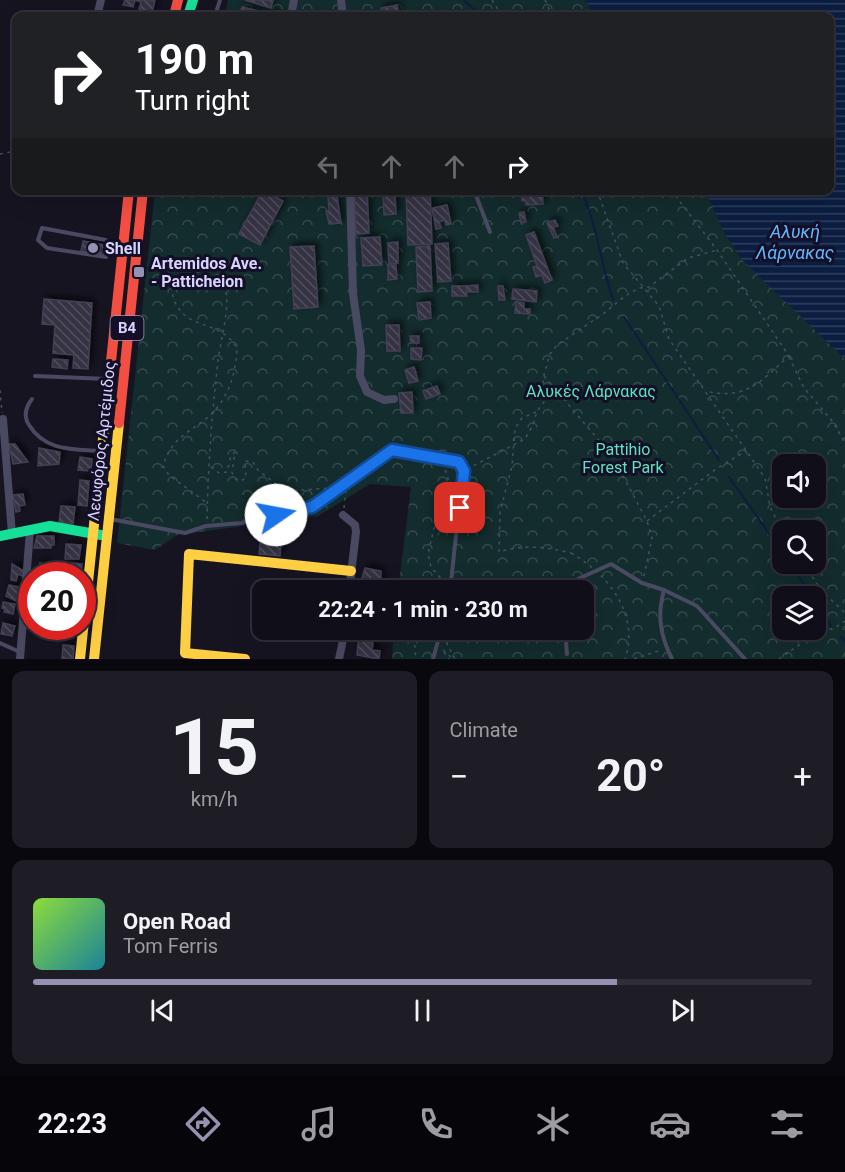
<!DOCTYPE html>
<meta charset="utf-8">
<style>
:root{--surface:#100f19;--page:#1e1d26;--text:#f1f3f6;--muted:#9c9ca2;--line:#302f38;--accent:#9591b1}
body{margin:0;font-family:Roboto,sans-serif;background:var(--page);color:var(--text);height:100vh;display:flex;flex-direction:column;font-size:22px;white-space:nowrap}
*{box-sizing:border-box;margin:0}
p{font-size:20px;color:var(--muted)}
.icon{flex:none;width:33px;height:33px;fill:none;stroke:currentColor;stroke-width:2;stroke-linecap:round;stroke-linejoin:round}
.map{position:relative;height:659px;overflow:hidden}
.sheet{display:flex;flex-direction:column;gap:12px;padding:12px;background:#09080e;flex:1}
.sheet>*{flex:none}
.guide{position:absolute;left:12px;top:12px;width:822px;height:183px;border-radius:12px;box-shadow:0 6px 24px #0002,0 0 0 2px var(--line);background:#202124;color:#fff;overflow:hidden}
.fabs{position:absolute;left:772px;top:454px;display:grid;gap:12px}
.fabs a{display:grid;place-items:center;width:54px;height:54px;border-radius:12px;background:var(--surface);box-shadow:0 6px 24px #0002,0 0 0 2px var(--line);font-size:30px}
.speed{position:absolute;left:18px;top:562px;display:flex;gap:12px;font-size:30px;font-weight:700;text-align:center}
.speed>*{display:grid;place-content:center;width:78px;height:78px;border-radius:50%;background:var(--surface);box-shadow:0 6px 24px #0002,0 0 0 2px var(--line);line-height:1}
.speed .limit{border:9px solid #d22;background:#fff;color:#111}
.pin{position:absolute;display:grid;place-items:center;width:51px;height:51px;color:#fff;margin:-26px;border-radius:12px;box-shadow:0 3px 9px #0006}
.me{position:absolute;width:66px;margin:-33px;rotate:78deg;stroke-linejoin:round;filter:drop-shadow(0 0 4px #0008)}
.turn{display:flex;align-items:center;gap:21px;height:126px;padding:0 24px;font-size:27px}
.turn .icon{width:78px;height:78px;stroke-width:2.5}
.turn b{display:block;font-size:42px;line-height:51px}
.lanes{display:flex;align-items:center;height:57px;padding:0 24px;background:#0003;justify-content:center;gap:30px;direction:ltr}
.lanes .off{opacity:.35}
.big{font-size:45px;font-weight:700;line-height:1.1}
.sheet .widget{flex:1;display:flex;flex-direction:column;justify-content:center;gap:9px;min-width:0;padding:0 21px;border-radius:12px;background:var(--page)}
.sheet .dial{align-items:center;gap:0}
.dial b{font-size:78px;line-height:1}
.song{display:flex;align-items:center;gap:18px}
.cover{width:72px;height:72px;border-radius:9px;background:linear-gradient(135deg,hsl(90 70% 55%),hsl(190 70% 35%))}
.played{height:6px;border-radius:3px;background:linear-gradient(90deg,var(--accent) 75%,var(--line) 75%)}
.keys{display:flex;justify-content:space-around;direction:ltr}
.heat{display:flex;justify-content:space-between;align-items:center;font-size:33px;direction:ltr}
.sheet .tiles{flex:1;display:grid;gap:12px;grid-template-columns:1fr 1fr}
.widget:last-child{grid-column:span 2}
.trip{position:absolute;left:252px;top:580px;width:342px;height:60px;border-radius:12px;background:var(--surface);box-shadow:0 6px 24px #0002,0 0 0 2px var(--line);font-weight:700;line-height:60px;text-align:center}
.dock{display:flex;height:96px;justify-content:space-around;align-items:center;background:#06060a;color:var(--muted)}
.dock .icon{width:42px;height:42px}
.dock .on{color:var(--accent)}
.dock b{font-size:27px;color:var(--text)}
.map>svg:first-child{display:block}
.forest{fill:url(#forest-crowns);fill-rule:evenodd}
.water{fill:url(#water-rules)}
.lines{fill:none;stroke-linecap:round;stroke-linejoin:round}
.stream{stroke:#0b1e41;stroke-width:2}
.building{fill:url(#building-back-hatch);stroke:#433f54;stroke-width:1.5;filter:url(#shadow)}
.path{stroke:#44505f;stroke-width:1.5;stroke-dasharray:3 4.5;stroke-linecap:butt}
.lane{stroke:#4a4962;stroke-width:4}
.street{stroke:#4a4962;stroke-width:8}
.fast{stroke:#16e098;stroke-width:10}
.slow{stroke:#ffcf43;stroke-width:10}
.jam{stroke:#f24e42;stroke-width:10}
.path-bridge{stroke:#44505f;stroke-width:1.5;stroke-dasharray:3 4.5;stroke-linecap:butt}
.route-casing{stroke:#114b97;stroke-width:15}
.route{stroke:#1a73e8;stroke-width:10}
.poi-dot{fill:#9591b1;stroke:#130f26;stroke-width:2}
.labels{text-anchor:middle;stroke-width:6;stroke-linejoin:round;paint-order:stroke}
.shield{fill:#130f26;stroke:#9e99be;stroke-width:1.5}
.shield-label{font-size:15px;font-weight:bold;fill:#d9d4ff}
.poi-label{font-size:16px;font-weight:bold;fill:#d9d4ff;stroke:#130f26;text-anchor:start}
.park-label{font-size:16px;fill:#5fe0c0;stroke:#130f26}
.street-label{font-size:16px;fill:#d9d4ff;stroke:#130f26}
.water-label{font-size:18px;font-style:italic;fill:#62b6ff;stroke:#130f26}
</style>
<div class="map">
<svg width="845" height="659" viewBox="0 0 845 659">
<defs>
<pattern id="forest-crowns" width="20" height="18" patternUnits="userSpaceOnUse" patternTransform="scale(1.5)"><rect width="20" height="18" fill="#132c2d"/><path d="M2 6a3 3 0 1 1 6 0M12 15a3 3 0 1 1 6 0" fill="none" stroke="#354a4c"/></pattern>
<pattern id="water-rules" width="6" height="5" patternUnits="userSpaceOnUse" patternTransform="scale(1.5)"><rect width="6" height="5" fill="#0b1e41"/><path d="M0 2.5h6" fill="none" stroke="#2e3e5e"/></pattern>
<pattern id="building-back-hatch" width="6" height="6" patternUnits="userSpaceOnUse" patternTransform="scale(1.5)"><rect width="6" height="6" fill="#343243"/><path d="M-1 5l2 2M0 0l6 6M5-1l2 2" fill="none" stroke="#514f5f"/></pattern>
<filter id="shadow"><feDropShadow dx="3.5" dy="-3.5" stdDeviation="3" flood-color="#0009"/></filter>
</defs>
<rect width="100%" height="100%" fill="#161421"/>
<path class="forest" d="M228 0H845V659H392L394 630H584V591H398L411 487 370 484 318 516 177 535 155 550 117 543 155 191 830 190V16H224ZM783 465H816V498H783ZM783 531H816V564H783ZM783 597H816V630H783Z"/>
<polygon class="water" points="585,0 845,0 845,359 742,260 724,232 705,191 830,190 830,16 595,16"/>
<g class="lines">
<g class="stream">
<polyline points="464,0 481,16"/>
<path d="M581 190C597 225 601 264 613 300"/>
<polyline points="624,317 719,460"/>
<polyline points="729,477 783,553"/>
<polyline points="791,564 812,597"/>
<polyline points="816,604 831,626"/>
<polyline points="841,637 845,641"/>
</g>
</g>
<g class="building">
<polygon points="125,0 155,0 152,13 139,9 141,2 135,0 133,7 123,5"/>
<polygon points="245,0 273,0 271,8"/>
<polygon points="397,5 399,14 382,16 381,8"/>
<polygon points="242,7 263,12 262,16 239,16"/>
<polygon points="263,12 277,15 276,16 262,16"/>
<polygon points="263,190 283,201 260,245 239,234"/>
<polygon points="354,190 367,190 369,233 356,234"/>
<polygon points="406,190 430,190 432,244 408,245"/>
<polygon points="529,190 542,191 543,204 526,205 526,201 522,201 522,193"/>
<polygon points="395,194 396,214 384,215 383,195"/>
<polygon points="337,195 341,223 329,224 326,211 329,211 328,196"/>
<polygon points="447,205 451,224 446,225 445,220 439,222 441,228 436,229 432,208"/>
<polygon points="524,212 526,222 521,223 519,213"/>
<polygon points="555,220 558,226 553,227 557,237 554,238 547,223"/>
<polygon points="534,232 552,280 545,283 542,275 536,277 533,267 537,266 526,235"/>
<polygon points="380,237 382,265 363,266 361,238"/>
<polygon points="83,241 105,245 104,255 81,251"/>
<polygon points="398,242 398,263 389,264 388,243"/>
<polygon points="448,243 451,281 438,282 435,244"/>
<polygon points="314,246 318,307 294,309 290,247"/>
<polygon points="430,246 432,291 418,292 416,247"/>
<polygon points="388,265 396,265 397,279 388,280"/>
<polygon points="478,285 478,292 467,292 466,286"/>
<polygon points="452,286 466,286 467,296 452,296"/>
<polygon points="498,286 503,286 505,300 499,300"/>
<polygon points="513,289 537,291 536,302 512,299"/>
<polygon points="44,299 92,303 88,369 73,368 74,355 53,353 55,325 42,324"/>
<polygon points="430,302 431,318 419,320 417,303"/>
<polygon points="516,302 524,303 524,309 530,309 530,314 515,313"/>
<polygon points="386,325 399,325 400,351 387,351"/>
<polygon points="410,336 419,336 419,343 411,343"/>
<polygon points="411,348 422,348 421,360 411,359"/>
<polygon points="53,359 68,360 67,369 52,367"/>
<polygon points="414,367 418,381 409,383 405,370"/>
<polygon points="437,386 440,394 426,399 423,391"/>
<polygon points="412,392 413,413 401,413 399,393"/>
<polygon points="9,444 15,444 28,462 13,464"/>
<polygon points="39,448 60,452 59,464 38,466"/>
<polygon points="80,457 92,459 91,471 78,470"/>
<polygon points="80,480 89,481 87,506 78,505"/>
<polygon points="23,494 25,505 19,506 20,511 16,512 13,495"/>
<polygon points="61,506 75,507 73,524 59,522"/>
<polygon points="273,533 287,535 286,542 281,541 280,556 259,554 260,543 272,544"/>
<polygon points="37,536 54,536 54,545 51,545 51,548 34,548"/>
<polygon points="66,544 81,545 79,559 65,559"/>
<polygon points="40,563 49,566 47,573 52,576 37,576"/>
<polygon points="71,563 82,564 81,576 70,576"/>
<polygon points="12,564 24,571 22,576 18,574 16,581 11,580"/>
<polygon points="365,568 381,571 381,584 390,586 390,591 358,591"/>
<polygon points="9,585 19,587 16,601 6,596"/>
<polygon points="3,602 15,604 13,614 4,612 5,609 2,608"/>
<polygon points="3,623 15,626 12,636 1,634"/>
<polygon points="55,627 67,627 66,634 54,632"/>
<polygon points="359,634 368,635 367,642 373,643 372,650 380,651 379,659 357,655"/>
<polygon points="63,645 74,646 73,659 62,659"/>
</g>
<g class="lines">
<g class="path">
<polyline points="492,0 502,16"/>
<polyline points="545,0 552,16"/>
<polyline points="0,154 16,151"/>
<polyline points="597,190 623,263 659,306 669,339 765,478 770,507 783,532"/>
<path d="M671 190 717 250 789 356C762 380 748 399 710 392"/>
<polyline points="789,357 804,388 833,422 845,443"/>
<polyline points="544,376 613,457 647,521 652,538 644,576"/>
<polyline points="0,390 2,413"/>
<path d="M536 412 522 418 515 428 512 466 500 512 499 552C524 544 546 547 571 553"/>
<polyline points="211,467 219,473 227,472 231,456 235,452 232,473 236,479 241,481 246,478 245,461 253,462 258,470 285,491 330,488"/>
<polyline points="467,469 525,439 533,425 537,411 547,398 543,385 544,375 550,354 557,345 603,314 625,296 639,288 649,287 688,258 717,250"/>
<polyline points="344,508 346,489"/>
<path d="M207 519C208 467 212 413 218 361 220 343 231 304 225 288L186 265 171 266 168 269C171 280 171 297 177 306 191 330 220 320 237 348 236 370 231 391 216 409 196 432 173 432 163 466L169 475 207 503"/>
<polyline points="647,521 716,469 746,451"/>
<polyline points="804,564 821,590 845,613"/>
<polyline points="458,580 488,591"/>
<path d="M441 591 444 582 431 567 428 554 443 490C452 481 447 476 444 466"/>
<polyline points="413,630 416,659"/>
<polyline points="446,635 447,644 455,659"/>
<polyline points="443,650 453,659"/>
<polyline points="444,652 449,659"/>
<polyline points="634,659 661,650"/>
<polyline points="779,659 822,629 833,629 845,621"/>
</g>
<g class="lane">
<polyline points="215,16 220,0"/>
<polyline points="474,190 490,232"/>
<polygon points="42,228 106,240 110,243 112,250 106,257 47,248 38,240"/>
<polyline points="35,376 108,379"/>
<path d="M32 399C26 407 23 416 29 425 45 451 72 449 101 451"/>
<polyline points="110,519 185,533 206,526 241,523 312,507 392,450 459,462 463,471 450,591"/>
<path d="M664 590C657 615 660 635 672 659"/>
<polyline points="573,591 578,579 611,564 642,583 664,590 697,606 745,659"/>
<polyline points="565,630 567,654"/>
<polyline points="0,643 20,652"/>
<polyline points="433,659 441,630"/>
</g>
<g class="street">
<polyline points="341,0 343,16"/>
<polyline points="97,16 101,0"/>
<polyline points="291,16 294,0"/>
<polyline points="350,190 353,294 361,350 360,376 367,392 384,400 394,399"/>
<polyline points="3,419 12,534"/>
<polyline points="343,515 355,525 356,532 349,591"/>
<polyline points="20,659 30,530"/>
<polyline points="339,659 345,630"/>
</g>
<g class="fast">
<polyline points="188,16 193,0"/>
<polyline points="0,536 50,526 101,535"/>
</g>
<g class="slow">
<polyline points="80,659 110,371"/>
<polyline points="94,659 119,423"/>
<polyline points="245,659 185,653 189,554 351,571"/>
</g>
<g class="jam">
<polyline points="174,16 178,0"/>
<polyline points="110,371 129,190"/>
<polyline points="119,423 143,190"/>
</g>
<path class="path-bridge" d="M571 553C608 574 640 614 625 659"/>
</g>
<g class="lines">
<defs>
<polyline id="route" points="276,515 312,507 392,450 459,462 464,471 460,508"/>
</defs>
<use href="#route" class="route-casing"/>
<use href="#route" class="route"/>
</g>
<g class="poi-dot">
<circle cx="93" cy="248" r="6"/>
<rect x="133" y="266" width="12" height="12" rx="3"/>
</g>
<g class="labels">
<rect class="shield" x="110.5" y="316" width="33" height="24" rx="4.5"/>
<g class="shield-label">
<text x="127" y="333">B4</text>
</g>
<g class="poi-label">
<text x="105" y="254">Shell</text>
<text x="151" y="269">Artemidos Ave.<tspan x="151" dy="18">- Patticheion</tspan></text>
</g>
<g class="park-label">
<text x="591" y="397">Αλυκές Λάρνακας</text>
<text x="623" y="455">Pattihio<tspan x="623" dy="18">Forest Park</tspan></text>
</g>
<g class="street-label">
<text transform="translate(101 441) rotate(-84)" y="6">Λεωφόρος Αρτέμιδος</text>
</g>
<g class="water-label">
<text x="795" y="238">Αλυκή<tspan x="795" dy="21">Λάρνακας</tspan></text>
</g>
</g>
</svg>
<div class="fabs">
<a><svg class="icon" aria-label="sound" viewBox="0 0 24 24"><path d="M4 9h4l5-4v14l-5-4H4zM17 9q2 3 0 6"/></svg></a>
<a><svg class="icon" aria-label="search" viewBox="0 0 24 24"><circle cx="10" cy="10" r="6"/><path d="M15 15l6 6"/></svg></a>
<a><svg class="icon" aria-label="layers" viewBox="0 0 24 24"><path d="M12 4l9 5-9 5-9-5zM3 14l9 5 9-5"/></svg></a>
</div>
<div class="speed"><div class="limit">20</div></div>
<div class="pin" style="left:460px;top:508px;background:#d93025"><svg class="icon" aria-label="arrive" viewBox="0 0 24 24"><path d="M6 21V4h12l-3 4 3 4H6"/></svg></div>
<svg class="me" style="left:276px;top:515px" viewBox="-20 -20 40 40"><circle r="19" fill="#fff"/><path d="M0-13L10 11 0 6-10 11z" fill="#1a73e8"/></svg>
<div class="trip">22:24 · 1 min · 230 m</div>
<div class="guide">
<div class="turn"><svg class="icon" aria-label="right" viewBox="0 0 24 24"><path d="M7 20v-9h11M14 6l5 5-5 5"/></svg><div><b>190 m</b>Turn right</div></div>
<div class="lanes"><svg class="icon off" aria-label="left" viewBox="0 0 24 24"><path d="M17 20v-9H6M10 6l-5 5 5 5"/></svg><svg class="icon off" aria-label="ahead" viewBox="0 0 24 24"><path d="M12 20V5M6 11l6-6 6 6"/></svg><svg class="icon off" aria-label="ahead" viewBox="0 0 24 24"><path d="M12 20V5M6 11l6-6 6 6"/></svg><svg class="icon" aria-label="right" viewBox="0 0 24 24"><path d="M7 20v-9h11M14 6l5 5-5 5"/></svg></div>
</div>
</div>
<section class="sheet">
<div class="tiles">
<div class="widget dial"><b>15</b><p>km/h</p></div>
<div class="widget"><p>Climate</p>
<div class="heat"><a>−</a><b class="big">20°</b><a>+</a></div>
</div>
<div class="widget">
<div class="song"><i class="cover"></i><div><b>Open Road</b><p>Tom Ferris</p></div></div>
<div class="played"></div>
<div class="keys"><svg class="icon" aria-label="previous" viewBox="0 0 24 24"><path d="M18 5L8 12l10 7zM5 5v14"/></svg><svg class="icon" aria-label="pause" viewBox="0 0 24 24"><path d="M8 5v14M16 5v14"/></svg><svg class="icon" aria-label="next" viewBox="0 0 24 24"><path d="M6 5l10 7-10 7zM19 5v14"/></svg></div>
</div>
</div>
</section>
<nav class="dock">
<b>22:23</b>
<svg class="icon on" aria-label="directions" viewBox="0 0 24 24"><path d="M12 3l9 9-9 9-9-9zM9 14v-3h6M13 9l2 2-2 2"/></svg>
<svg class="icon" aria-label="music" viewBox="0 0 24 24"><path d="M9 18V5l10-2v13"/><circle cx="6" cy="18" r="3"/><circle cx="16" cy="16" r="3"/></svg>
<svg class="icon" aria-label="phone" viewBox="0 0 24 24"><path d="M5 4h4l2 5-3 2q2 4 5 5l2-3 5 2v4C11 20 4 13 5 4z"/></svg>
<svg class="icon" aria-label="climate" viewBox="0 0 24 24"><path d="M12 3v18M4 7l16 10M4 17L20 7"/></svg>
<svg class="icon" aria-label="car" viewBox="0 0 24 24"><path d="M5 17H2v-5l4-1 3-4h7l3 4 3 1v5h-3M9 17h6M6 11h13"/><circle cx="7" cy="17" r="2"/><circle cx="17" cy="17" r="2"/></svg>
<svg class="icon" aria-label="filters" viewBox="0 0 24 24"><path d="M4 7h16M4 17h16"/><circle cx="9" cy="7" r="2"/><circle cx="15" cy="17" r="2"/></svg>
</nav>
